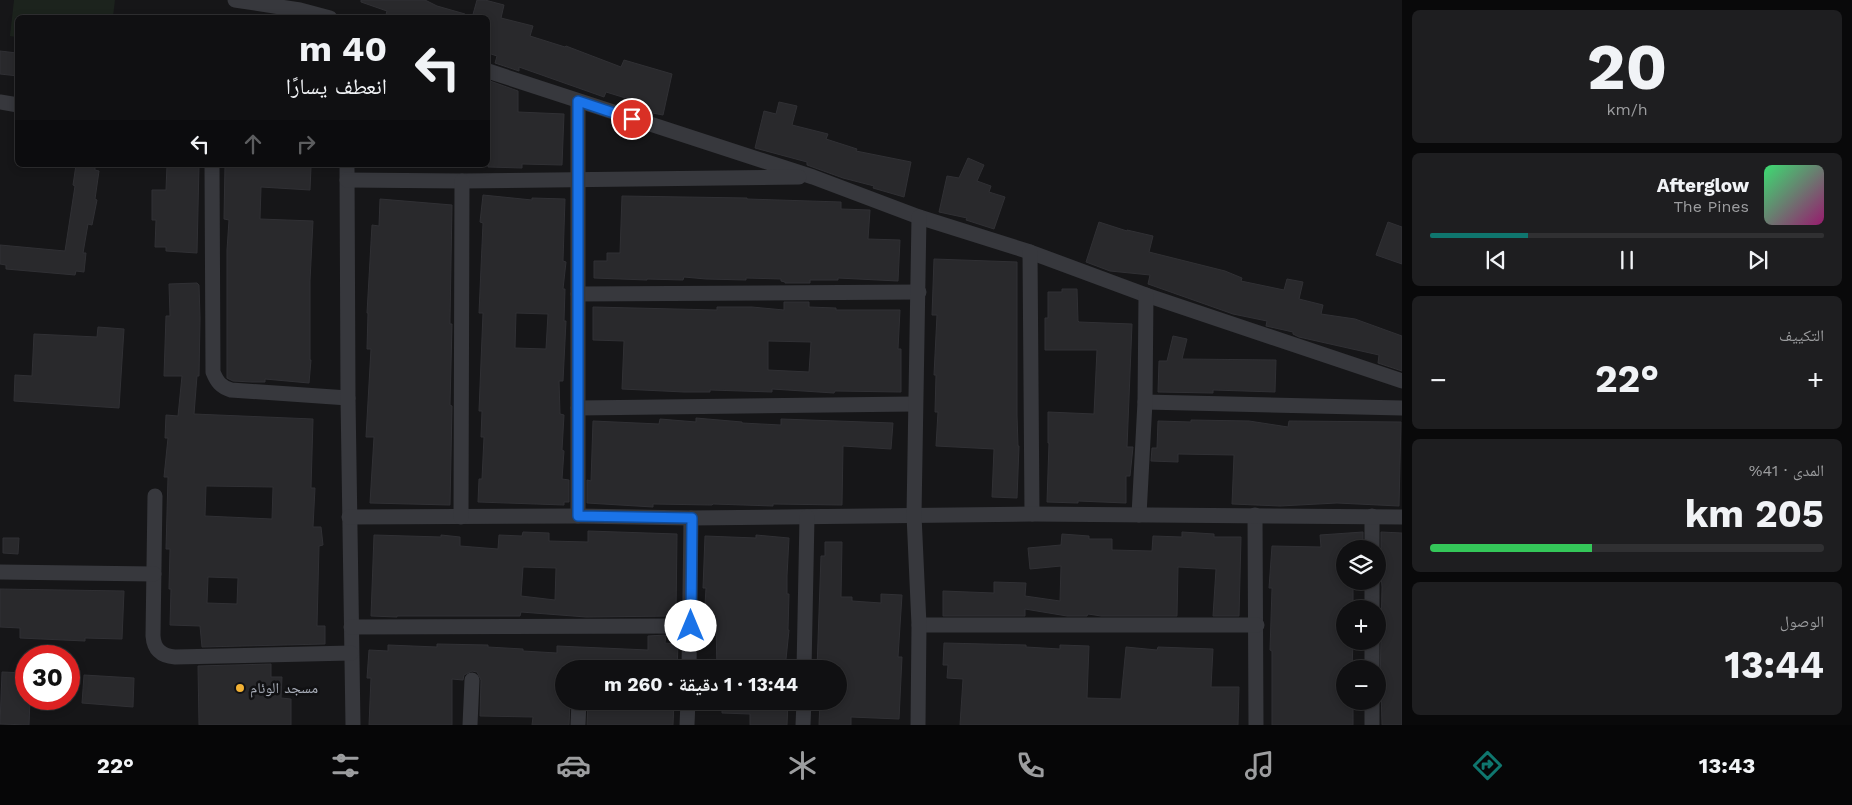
<!DOCTYPE html>
<html lang="ar">
<meta charset="utf-8">
<style>
:root{--surface:#101012;--page:#1e1e20;--text:#f1f3f6;--muted:#9c9d9f;--line:#303032;--accent:#0f766e}
body{margin:0;font-family:"Work Sans","Noto Naskh Arabic",sans-serif;background:var(--page);color:var(--text);direction:rtl;height:100vh;display:flex;flex-direction:column;font-size:19px;white-space:nowrap}
*{box-sizing:border-box;margin:0}
p{font-size:16px;color:var(--muted)}
.icon{flex:none;width:28px;height:28px;fill:none;stroke:currentColor;stroke-width:2;stroke-linecap:round;stroke-linejoin:round}
.map{position:relative;flex:1;overflow:hidden;direction:ltr}
.drawer{display:flex;flex-direction:column;gap:10px;padding:10px;background:#09090a;width:450px}
.drawer>*{flex:none}
.hud{position:absolute;left:15px;top:15px;width:475px;height:152px;border-radius:8px;box-shadow:0 2px 8px #0003,0 0 0 1px var(--line);direction:rtl;background:#101012;color:var(--text);overflow:hidden}
.controls{position:absolute;left:1336px;top:540px;display:grid;gap:10px}
.controls a{display:grid;place-items:center;width:50px;height:50px;border-radius:50%;background:var(--surface);box-shadow:0 2px 8px #0003,0 0 0 1px var(--line);font-size:25px}
.speed{position:absolute;left:15px;top:645px;display:flex;gap:10px;font-size:25px;font-weight:700;text-align:center}
.speed>*{display:grid;place-content:center;width:65px;height:65px;border-radius:50%;background:var(--surface);box-shadow:0 2px 8px #0003,0 0 0 1px var(--line);line-height:1}
.speed .limit{border:8px solid #d22;background:#fff;color:#111}
.pin{position:absolute;display:grid;place-items:center;width:42px;height:42px;color:#fff;margin:-21px;border:2px solid #fff;border-radius:50%;box-shadow:0 1px 5px #0007}
.me{position:absolute;width:55px;margin:-28px;rotate:0deg;stroke-linejoin:round;filter:drop-shadow(0 0 4px #0008)}
.turn{display:flex;align-items:center;gap:18px;height:105px;padding:0 20px;font-size:22px}
.turn .icon{width:65px;height:65px;stroke-width:2.5}
.turn b{display:block;font-size:35px;line-height:42px}
.lanes{display:flex;align-items:center;height:48px;padding:0 20px;background:#0003;justify-content:center;gap:25px;direction:ltr}
.lanes .off{opacity:.35}
.big{font-size:38px;font-weight:700;line-height:1.1}
.drawer .tile{flex:1;display:flex;flex-direction:column;justify-content:center;gap:8px;min-width:0;padding:0 18px;border-radius:8px;background:var(--page)}
.drawer .dial{align-items:center;gap:0}
.dial b{font-size:65px;line-height:1}
.song{display:flex;align-items:center;gap:15px}
.cover{width:60px;height:60px;border-radius:8px;background:linear-gradient(135deg,hsl(140 70% 55%),hsl(320 70% 35%))}
.played{height:5px;border-radius:2px;background:linear-gradient(90deg,var(--accent) 25%,var(--line) 25%)}
.keys{display:flex;justify-content:space-around;direction:ltr}
.heat{display:flex;justify-content:space-between;align-items:center;font-size:28px;direction:ltr}
.charge{height:8px;border-radius:4px;background:linear-gradient(90deg,#34c759 41%,var(--line) 0)}
.trip{position:absolute;left:555px;top:660px;width:292px;height:50px;border-radius:25px;background:var(--surface);box-shadow:0 2px 8px #0003,0 0 0 1px var(--line);font-weight:700;line-height:50px;text-align:center;direction:rtl}
.tab-bar{display:flex;height:80px;justify-content:space-around;align-items:center;background:#060607;color:var(--muted)}
.tab-bar .icon{width:35px;height:35px}
.tab-bar .selected{color:var(--accent)}
.tab-bar b{font-size:22px;color:var(--text)}
main{display:flex;flex:1;min-height:0}
.map>svg:first-child{display:block}
.green{fill:#1c231d}
.building{fill:#29292c;stroke:#303034;fill-rule:evenodd}
.lines{fill:none;stroke-linecap:round;stroke-linejoin:round}
.minor{stroke:#37383d;stroke-width:15}
.route-casing{stroke:#114b97;stroke-width:12}
.route{stroke:#1a73e8;stroke-width:9}
.poi-dot{fill:#f2b134;stroke:#111113;stroke-width:2}
.labels{text-anchor:middle;stroke-width:5;stroke-linejoin:round;paint-order:stroke}
.poi-label{font-size:15px;fill:#a8adb8;stroke:#111113;text-anchor:start}
</style>
<main>
<section class="drawer">
<div class="tile dial"><b>20</b><p>km/h</p></div>
<div class="tile">
<div class="song"><i class="cover"></i><div><b>Afterglow</b><p>The Pines</p></div></div>
<div class="played"></div>
<div class="keys"><svg class="icon" aria-label="previous" viewBox="0 0 24 24"><path d="M18 5L8 12l10 7zM5 5v14"/></svg><svg class="icon" aria-label="pause" viewBox="0 0 24 24"><path d="M8 5v14M16 5v14"/></svg><svg class="icon" aria-label="next" viewBox="0 0 24 24"><path d="M6 5l10 7-10 7zM19 5v14"/></svg></div>
</div>
<div class="tile"><p>التكييف</p>
<div class="heat"><a>−</a><b class="big">22°</b><a>+</a></div>
</div>
<div class="tile"><p>المدى · 41%</p><b class="big">205 km</b><div class="charge"></div></div>
<div class="tile"><p>الوصول</p><b class="big">13:44</b></div>
</section>
<div class="map">
<svg width="1402" height="725" viewBox="0 0 1402 725">
<rect width="100%" height="100%" fill="#161618"/>
<polygon class="green" points="14,0 115,0 113,17 18,18 17,37 10,36"/>
<g class="building">
<polygon points="361,0 425,0 437,6 465,14 464,18 385,18 387,11 361,2"/>
<polygon points="477,0 485,0 504,5 501,18 533,26 530,36 565,47 566,46 621,67 624,60 672,74 663,115 647,112 647,110 631,105 632,100 606,92 604,97 519,67 519,71 495,63 497,56 488,53 488,18 472,18"/>
<polygon points="0,51 17,53 18,76 0,74"/>
<polygon points="490,81 518,91 518,112 564,114 562,165 522,164 522,168 488,167 488,82"/>
<polygon points="779,102 797,106 792,125 828,134 826,139 857,149 856,151 911,162 904,197 873,188 874,186 843,178 807,165 807,162 755,148 764,111 776,114"/>
<polygon points="968,158 984,165 977,181 991,186 989,192 1005,197 994,229 966,220 967,218 939,212 947,176 959,178"/>
<polygon points="76,165 95,165 95,170 99,171 95,199 97,200 92,225 88,224 83,253 86,253 84,272 76,271 75,275 6,269 6,265 0,264 0,245 65,251 75,186 73,185"/>
<polygon points="167,165 199,165 197,253 166,251 166,247 155,247 156,220 152,220 152,190 166,190"/>
<polygon points="225,165 311,167 310,190 261,187 260,219 313,221 310,281 310,360 311,360 309,383 265,379 265,382 252,382 233,381 227,378 227,250 229,220 224,219"/>
<path d="M483 195 532 200V198L565 199 563 261 566 262 563 289H565L564 321H566L563 381H559L560 414 564 415 562 450 564 451 562 479 569 480V502H564V505L478 502 479 479H482L484 437H481L482 411H479L483 313H479L483 223 480 222ZM516 313 548 314 546 349 515 348Z"/>
<polygon points="622,196 747,198 747,199 841,202 841,209 870,210 868,239 900,240 898,281 838,278 838,280 810,280 810,283 785,283 785,282 781,281 781,279 746,278 746,280 706,279 684,277 683,280 647,279 647,280 594,278 594,261 607,261 607,253 620,253"/>
<polygon points="380,199 452,205 450,320 450,324 452,324 450,405 452,406 450,505 370,503 374,437 366,437 371,349 367,349 368,313 367,313 372,225 379,226"/>
<polygon points="1099,222 1127,231 1127,230 1153,236 1149,252 1225,271 1242,278 1241,281 1284,290 1287,279 1303,282 1299,299 1323,305 1321,314 1355,319 1402,336 1402,371 1378,363 1379,355 1299,337 1293,334 1293,332 1266,326 1267,321 1233,314 1148,284 1150,275 1110,271 1086,262"/>
<polygon points="1388,222 1402,227 1402,264 1376,255"/>
<polygon points="934,259 1017,262 1017,415 1018,446 1019,446 1017,498 992,497 994,449 936,446 938,412 935,412 936,375 934,375 937,315 932,315"/>
<path d="M197 283 199 285 200 318 199 376H197L194 414 313 419 311 488H315L313 527H321L323 545 319 546 317 626H325V644L202 647 200 626 170 625 171 589H169L170 549H166L168 477H164L168 438H165L166 415 178 416 182 376H164L166 316H170L169 284ZM206 486 273 487 272 519 205 516ZM208 577 238 578 237 604 207 603Z"/>
<polygon points="1062,289 1077,289 1078,321 1079,322 1132,324 1127,447 1133,447 1130,476 1126,476 1126,503 1078,501 1078,503 1047,502 1049,443 1048,443 1048,412 1094,414 1097,350 1045,350 1045,318 1048,318 1048,292 1062,292"/>
<path d="M784 302H809V307L836 308V310H900L898 349H901V392L835 391 834 393 772 389V392L710 390V392H684L622 389 624 341 593 340V307L717 310V307H752L784 310ZM768 341 811 342 809 372 768 370Z"/>
<polygon points="98,327 124,329 119,408 14,401 15,375 32,376 34,334 97,337"/>
<polygon points="1173,336 1187,339 1182,359 1276,360 1275,392 1213,390 1213,393 1158,392 1159,361 1167,361"/>
<polygon points="696,418 742,422 742,423 781,425 781,419 893,423 891,449 843,446 842,505 773,504 773,506 713,504 712,505 653,504 653,507 587,503 587,480 591,481 593,421 659,424 660,419 696,422"/>
<polygon points="1191,420 1249,421 1288,427 1289,421 1401,422 1399,506 1337,503 1280,506 1232,504 1234,455 1178,454 1178,462 1151,461 1152,448 1157,448 1158,421 1191,422"/>
<path d="M588 531 677 534 676 616 586 617 521 612 520 616H397V617L371 616 374 535 441 537V535L460 537V546L498 549 499 535 522 536 523 532 549 533V541L588 542ZM523 567 556 568 555 600 521 596Z"/>
<polygon points="1182,532 1214,534 1214,537 1241,537 1239,616 1213,616 1216,569 1178,567 1177,616 1101,616 1088,614 1087,616 1067,616 1025,609 1025,616 943,616 943,591 994,593 994,582 1026,583 1025,596 1060,601 1061,566 1030,569 1028,548 1061,545 1062,534 1089,536 1089,539 1112,539 1112,550 1152,551 1153,536 1182,537"/>
<polygon points="1363,532 1363,549 1345,549 1345,581 1353,581 1353,609 1345,609 1345,641 1353,641 1352,669 1345,669 1345,701 1353,701 1353,725 1272,725 1272,651 1270,650 1272,588 1269,588 1272,546 1321,547 1320,535"/>
<polygon points="1381,532 1402,533 1402,725 1382,725 1381,687 1380,687 1382,587 1380,562 1378,562 1378,556 1381,549"/>
<polygon points="756,535 789,538 787,576 787,594 789,594 788,630 789,630 785,669 717,669 716,624 704,623 706,588 703,588 705,536 756,538"/>
<polygon points="3,538 19,538 18,554 3,553"/>
<polygon points="825,542 842,542 841,597 852,597 852,601 881,603 881,594 902,595 898,657 902,657 899,719 851,717 851,725 819,725 820,701 839,701 839,669 817,669 821,556 825,556"/>
<polygon points="0,589 124,591 122,639 85,638 85,641 20,638 20,628 0,627"/>
<polygon points="666,635 665,643 678,644 677,669 564,669 564,701 570,701 569,725 532,725 533,717 480,716 481,680 477,672 472,671 464,675 463,680 452,679 452,725 369,725 371,678 367,678 369,650 388,651 388,645 437,647 437,644 488,645 488,647 523,649 523,651 557,653 557,646 648,650 648,636"/>
<polygon points="944,643 1026,645 1026,647 1060,649 1060,645 1089,646 1087,698 1121,699 1126,647 1157,650 1158,647 1213,649 1211,687 1239,687 1238,725 960,725 963,679 947,678 948,665 943,665"/>
<polygon points="271,664 271,677 282,677 281,698 291,699 291,725 199,725 198,666"/>
<polygon points="2,672 26,673 26,699 30,699 29,725 0,724"/>
<polygon points="84,675 134,678 133,707 82,703"/>
<polygon points="588,701 674,701 673,725 587,725"/>
<polygon points="722,701 788,701 787,725 750,725 750,714 722,713"/>
</g>
<g class="lines">
<g class="minor">
<polyline points="235,0 300,10 330,18"/>
<polyline points="488,71 813,177 919,217 1030,252 1146,295 1402,381"/>
<polyline points="0,102 18,105"/>
<path d="M212 165 213 372C217 382 221 387 231 390L348 398"/>
<polyline points="347,165 348,398 353,725"/>
<polyline points="347,180 462,181 799,177"/>
<polyline points="1030,252 1032,514"/>
<polyline points="578,294 919,292"/>
<polyline points="1145,402 1402,408"/>
<polyline points="578,408 915,404"/>
<path d="M155 496 153 636C154 649 161 656 175 657L351 653"/>
<polyline points="1139,515 1145,402 1146,295"/>
<polyline points="1255,515 1256,725"/>
<polyline points="578,516 578,101"/>
<polyline points="1372,516 1372,549"/>
<polyline points="349,517 578,516 691,518 1032,514 1402,517"/>
<polyline points="461,517 462,181"/>
<polyline points="0,572 154,574"/>
<polyline points="1372,581 1372,609"/>
<polyline points="919,625 1257,625"/>
<polyline points="351,627 691,626"/>
<polyline points="1372,641 1372,669"/>
<polyline points="689,669 691,518"/>
<polyline points="804,669 807,517"/>
<polyline points="1372,701 1372,725"/>
<polyline points="470,725 472,680"/>
<polyline points="578,725 579,701"/>
<polyline points="687,725 688,701"/>
<polyline points="803,725 804,701"/>
<polyline points="918,725 919,625 914,515 919,217"/>
</g>
</g>
<g class="lines">
<defs>
<polyline id="route" points="632,119 578,101 578,516 692,518 691,626"/>
</defs>
<use href="#route" class="route-casing"/>
<use href="#route" class="route"/>
</g>
<circle class="poi-dot" cx="240" cy="688" r="5"/>
<g class="labels">
<g class="poi-label">
<text x="250" y="693">مسجد الوئام</text>
</g>
</g>
</svg>
<div class="controls">
<a><svg class="icon" aria-label="layers" viewBox="0 0 24 24"><path d="M12 4l9 5-9 5-9-5zM3 14l9 5 9-5"/></svg></a>
<a>+</a>
<a>−</a>
</div>
<div class="speed"><div class="limit">30</div></div>
<div class="pin" style="left:632px;top:119px;background:#d93025"><svg class="icon" aria-label="arrive" viewBox="0 0 24 24"><path d="M6 21V4h12l-3 4 3 4H6"/></svg></div>
<svg class="me" style="left:691px;top:626px" viewBox="-20 -20 40 40"><circle r="19" fill="#fff"/><path d="M0-13L10 11 0 6-10 11z" fill="#1a73e8"/></svg>
<div class="trip">13:44 · 1 دقيقة · 260 m</div>
<div class="hud">
<div class="turn"><svg class="icon" aria-label="left" viewBox="0 0 24 24"><path d="M17 20v-9H6M10 6l-5 5 5 5"/></svg><div><b>40 m</b>انعطف يسارًا</div></div>
<div class="lanes"><svg class="icon" aria-label="left" viewBox="0 0 24 24"><path d="M17 20v-9H6M10 6l-5 5 5 5"/></svg><svg class="icon off" aria-label="ahead" viewBox="0 0 24 24"><path d="M12 20V5M6 11l6-6 6 6"/></svg><svg class="icon off" aria-label="right" viewBox="0 0 24 24"><path d="M7 20v-9h11M14 6l5 5-5 5"/></svg></div>
</div>
</div>
</main>
<nav class="tab-bar">
<b>13:43</b>
<svg class="icon selected" aria-label="directions" viewBox="0 0 24 24"><path d="M12 3l9 9-9 9-9-9zM9 14v-3h6M13 9l2 2-2 2"/></svg>
<svg class="icon" aria-label="music" viewBox="0 0 24 24"><path d="M9 18V5l10-2v13"/><circle cx="6" cy="18" r="3"/><circle cx="16" cy="16" r="3"/></svg>
<svg class="icon" aria-label="phone" viewBox="0 0 24 24"><path d="M5 4h4l2 5-3 2q2 4 5 5l2-3 5 2v4C11 20 4 13 5 4z"/></svg>
<svg class="icon" aria-label="climate" viewBox="0 0 24 24"><path d="M12 3v18M4 7l16 10M4 17L20 7"/></svg>
<svg class="icon" aria-label="car" viewBox="0 0 24 24"><path d="M5 17H2v-5l4-1 3-4h7l3 4 3 1v5h-3M9 17h6M6 11h13"/><circle cx="7" cy="17" r="2"/><circle cx="17" cy="17" r="2"/></svg>
<svg class="icon" aria-label="filters" viewBox="0 0 24 24"><path d="M4 7h16M4 17h16"/><circle cx="9" cy="7" r="2"/><circle cx="15" cy="17" r="2"/></svg>
<b>22°</b>
</nav>
